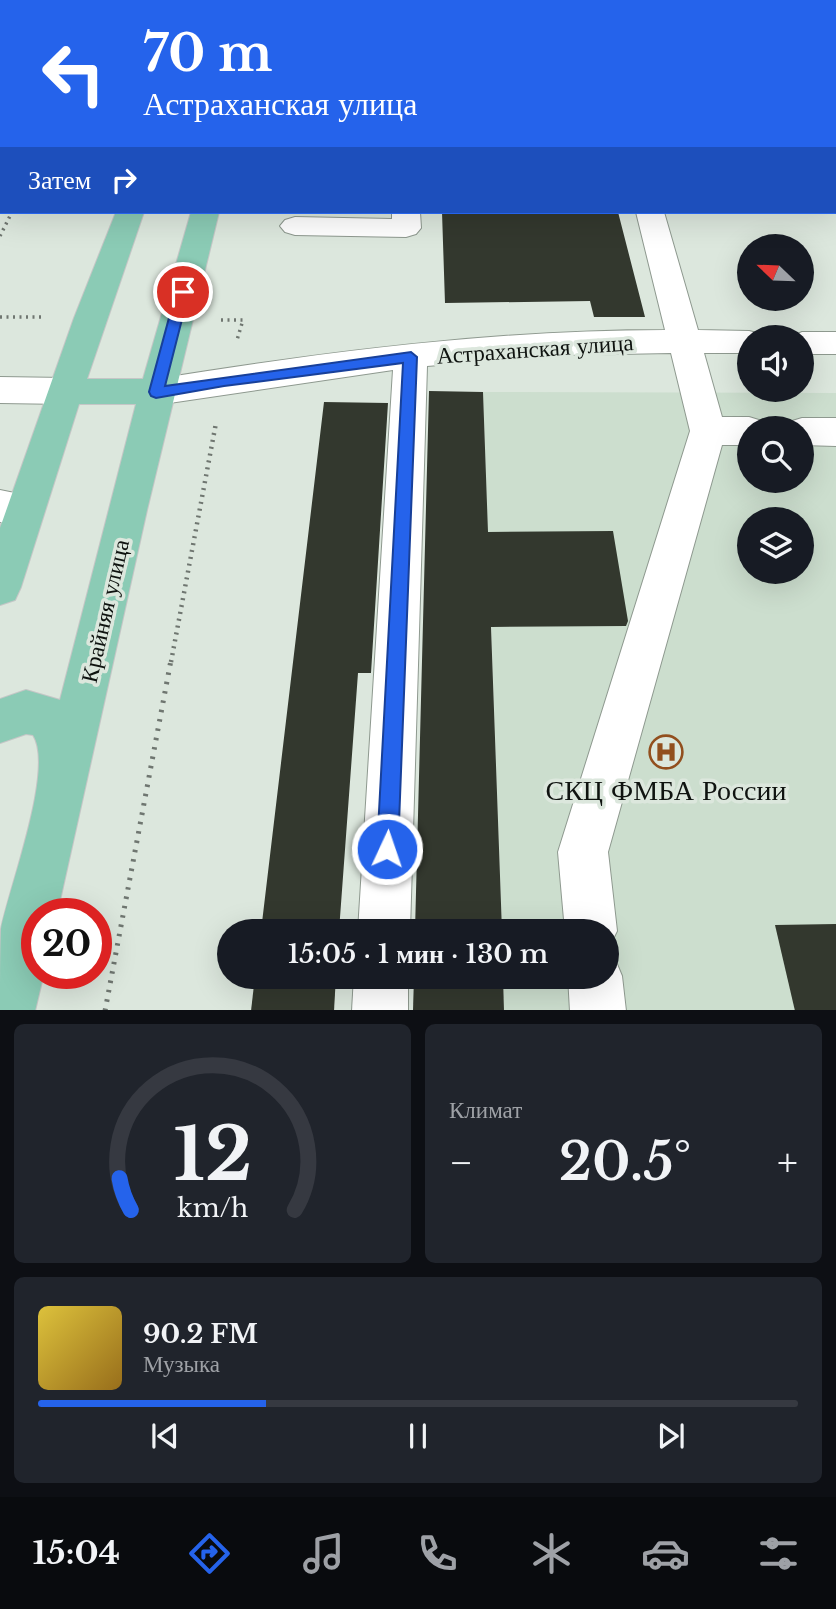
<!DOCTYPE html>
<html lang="ru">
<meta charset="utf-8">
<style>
:root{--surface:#171b24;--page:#20242c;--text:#f1f3f6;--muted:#9ea1a6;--line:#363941;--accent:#2563eb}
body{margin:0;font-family:"Libre Baskerville",serif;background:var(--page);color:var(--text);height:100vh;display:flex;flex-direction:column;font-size:26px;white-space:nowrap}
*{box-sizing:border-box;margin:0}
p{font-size:23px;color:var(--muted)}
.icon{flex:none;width:38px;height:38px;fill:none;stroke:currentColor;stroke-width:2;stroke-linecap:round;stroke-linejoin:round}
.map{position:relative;height:1010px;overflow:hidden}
.drawer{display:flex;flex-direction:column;gap:14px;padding:14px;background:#0d0f14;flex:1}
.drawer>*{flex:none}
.hud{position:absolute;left:0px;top:0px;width:836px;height:214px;box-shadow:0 7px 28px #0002;background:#2563eb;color:#fff;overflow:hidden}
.needle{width:46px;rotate:293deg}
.controls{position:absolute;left:737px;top:234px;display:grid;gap:14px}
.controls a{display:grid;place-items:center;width:77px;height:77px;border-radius:50%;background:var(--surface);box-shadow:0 7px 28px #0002;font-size:35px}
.speed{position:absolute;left:21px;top:898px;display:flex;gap:14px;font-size:35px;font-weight:700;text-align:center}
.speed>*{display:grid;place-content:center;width:91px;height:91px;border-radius:50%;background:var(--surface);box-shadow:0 7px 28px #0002;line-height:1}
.speed .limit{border:10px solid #d22;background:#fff;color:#111}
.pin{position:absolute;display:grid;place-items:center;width:60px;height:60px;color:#fff;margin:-30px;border:4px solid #fff;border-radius:50%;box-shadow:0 2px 7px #0007}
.me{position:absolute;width:77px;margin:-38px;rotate:3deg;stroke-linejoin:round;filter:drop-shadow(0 0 5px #0008)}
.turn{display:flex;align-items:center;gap:24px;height:147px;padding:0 28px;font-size:32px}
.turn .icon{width:91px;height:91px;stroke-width:2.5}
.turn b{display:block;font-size:49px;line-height:60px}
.then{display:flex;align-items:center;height:66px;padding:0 28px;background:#0003;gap:14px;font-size:26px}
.big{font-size:52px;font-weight:600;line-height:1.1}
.drawer .card{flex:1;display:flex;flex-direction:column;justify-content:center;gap:10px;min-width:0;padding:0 24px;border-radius:10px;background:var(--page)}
.drawer .dial{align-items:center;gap:0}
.dial svg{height:182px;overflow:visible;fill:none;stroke:var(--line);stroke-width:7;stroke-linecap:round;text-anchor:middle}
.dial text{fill:var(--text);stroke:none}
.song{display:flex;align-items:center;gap:21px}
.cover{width:84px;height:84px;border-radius:10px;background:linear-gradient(135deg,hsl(50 70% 55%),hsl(40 70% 35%))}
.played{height:7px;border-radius:4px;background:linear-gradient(90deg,var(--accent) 30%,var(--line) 30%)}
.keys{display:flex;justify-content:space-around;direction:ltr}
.heat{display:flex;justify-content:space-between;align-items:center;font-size:38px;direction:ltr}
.drawer .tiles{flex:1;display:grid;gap:14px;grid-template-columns:1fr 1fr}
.card:last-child{grid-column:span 2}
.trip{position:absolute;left:217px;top:919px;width:402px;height:70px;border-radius:35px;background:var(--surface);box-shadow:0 7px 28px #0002;font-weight:600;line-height:70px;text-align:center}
.dock{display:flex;height:112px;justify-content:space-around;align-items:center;background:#090b0e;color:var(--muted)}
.dock .icon{width:49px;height:49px}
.dock .current{color:var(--accent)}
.dock b{font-size:32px;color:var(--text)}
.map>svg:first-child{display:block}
.built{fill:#ccdece;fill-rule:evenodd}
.building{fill:#33382e}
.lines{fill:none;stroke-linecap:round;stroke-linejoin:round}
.minor-casing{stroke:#8e998f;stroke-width:2}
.major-casing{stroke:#c5c6c6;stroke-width:2}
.path-far2{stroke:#6f7670;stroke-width:3.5;stroke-dasharray:2 4.5;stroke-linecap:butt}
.path-far1{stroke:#6f7670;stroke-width:4.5;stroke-dasharray:2 5;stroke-linecap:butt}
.path{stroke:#6f7670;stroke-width:5;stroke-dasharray:2.5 7;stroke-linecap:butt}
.minor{fill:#fff;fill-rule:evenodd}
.major{fill:#8bcbb5;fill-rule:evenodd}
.route{fill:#2563eb;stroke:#184099;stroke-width:2}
.labels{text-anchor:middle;stroke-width:7;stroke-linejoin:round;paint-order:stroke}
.street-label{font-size:23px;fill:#0f1310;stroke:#dce7dd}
.near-poi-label{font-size:28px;fill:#0f1310;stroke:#dce7dd}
</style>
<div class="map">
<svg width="836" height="1011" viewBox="0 0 836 1011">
<rect width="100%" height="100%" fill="#dce7dd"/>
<path class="built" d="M483 392 836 393V1010H504L503 977 607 976V931H502ZM749 429H802V481H749ZM749 520H802V572H749Z"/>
<g class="building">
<polygon points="442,212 618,212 645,317 594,317 590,301 445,303"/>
<polygon points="429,391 483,392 488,532 613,531 628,621 626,626 491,627 502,931 415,931"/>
<polygon points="324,402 388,403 371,673 358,673 339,931 261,931"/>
<polygon points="836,924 836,1011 795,1011 775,925"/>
<polygon points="255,976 336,976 334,1011 251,1011"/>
<polygon points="414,976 503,976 504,1011 413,1011"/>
</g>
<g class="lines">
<defs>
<g id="minor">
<rect x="400" y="0" width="22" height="2"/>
<polygon points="592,0 614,0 590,2"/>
<polygon points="734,0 756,0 757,2 735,2"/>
<rect x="835" y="160" width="1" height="19"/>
<polygon points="392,212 420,212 421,228 416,234 406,237 295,235 285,232 280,226 285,220 295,217 392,219"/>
<path d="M636 212H664L698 330 749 331 761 334 763 338H749V353H704L722 417H749L762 421 766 429H749V445H722L608 852 617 931 607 951V931H565L558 852 690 431 671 353 563 355 427 366 410 931H358L393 370 156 405 144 401 139 392 144 383 156 379C324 352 494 330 665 330Z"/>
<polygon points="802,332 836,332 836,354 802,354 802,338 789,338"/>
<polygon points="0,377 65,378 77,382 82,391 77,400 65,404 0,403"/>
<polygon points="802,418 836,418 836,446 802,445 802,429 786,429 789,422"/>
<polygon points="0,490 39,498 44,509 39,520 25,525 0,522"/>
<polygon points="607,954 614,957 622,976 626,1011 570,1011 568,976 607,976"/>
<polygon points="354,976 408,976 408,1011 352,1011"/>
</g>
<g id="major">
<polygon points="209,0 231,0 208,2"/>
<polygon points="261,0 283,0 260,2"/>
<path d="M116 212H144L87 379H143L191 212H219L147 510 57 914H37V973H44L35 1011H0C0 985 0 955 1 929 9 888 55 768 33 735L26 734 0 743V699L26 690 60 700 136 404H79L21 587 15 600 0 605V528L74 318Z"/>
</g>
</defs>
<use href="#minor" class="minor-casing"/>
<use href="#major" class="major-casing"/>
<g class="path-far2">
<polyline points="0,236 12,212"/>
<polyline points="0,317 45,317"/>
<polyline points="221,320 243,320 237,340"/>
</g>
<polyline class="path-far1" points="171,662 216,423"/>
<polyline class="path" points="105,1011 171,660"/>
<use href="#minor" class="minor"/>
<use href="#major" class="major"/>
</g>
<polygon class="route" points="183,288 189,292 165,386 411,352 417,357 398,849 395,856 387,859 380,856 377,849 403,363 224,386 156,398 151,396 149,392 176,292"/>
<defs>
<symbol id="hospital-ring" viewBox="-11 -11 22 22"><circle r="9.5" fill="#dce7dd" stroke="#924f1e" stroke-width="1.5"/><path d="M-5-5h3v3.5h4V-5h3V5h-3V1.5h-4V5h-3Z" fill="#924f1e"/></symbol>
</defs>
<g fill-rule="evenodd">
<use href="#hospital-ring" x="647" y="733" width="38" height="38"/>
</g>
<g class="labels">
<g class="street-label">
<text transform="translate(535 349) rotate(-4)" y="8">Астраханская улица</text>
<text transform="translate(105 611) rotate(-77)" y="8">Крайняя улица</text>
</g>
<g class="near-poi-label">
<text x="666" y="800">СКЦ ФМБА России</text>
</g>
</g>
</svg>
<div class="controls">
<a><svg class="needle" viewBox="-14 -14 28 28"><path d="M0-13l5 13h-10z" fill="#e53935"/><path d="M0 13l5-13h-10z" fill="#9ea1a6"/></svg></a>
<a><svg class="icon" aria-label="sound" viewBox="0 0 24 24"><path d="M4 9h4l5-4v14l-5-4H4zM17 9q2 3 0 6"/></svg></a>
<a><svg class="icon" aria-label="search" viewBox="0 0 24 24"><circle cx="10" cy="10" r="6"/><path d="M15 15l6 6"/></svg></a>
<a><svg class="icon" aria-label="layers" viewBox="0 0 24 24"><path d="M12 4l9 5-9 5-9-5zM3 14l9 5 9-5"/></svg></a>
</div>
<div class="speed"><div class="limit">20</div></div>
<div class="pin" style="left:183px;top:292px;background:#d93025"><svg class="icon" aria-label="arrive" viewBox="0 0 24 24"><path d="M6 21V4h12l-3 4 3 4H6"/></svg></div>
<svg class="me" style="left:387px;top:849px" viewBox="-20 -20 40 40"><circle r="17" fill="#2563eb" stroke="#fff" stroke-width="3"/><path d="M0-11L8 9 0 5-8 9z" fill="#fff"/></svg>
<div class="trip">15:05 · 1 мин · 130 m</div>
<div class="hud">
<div class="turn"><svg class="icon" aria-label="left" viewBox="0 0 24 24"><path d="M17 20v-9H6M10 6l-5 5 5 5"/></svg><div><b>70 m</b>Астраханская улица</div></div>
<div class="then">Затем<svg class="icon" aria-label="right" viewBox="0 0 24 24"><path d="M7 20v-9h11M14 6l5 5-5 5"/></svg></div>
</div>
</div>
<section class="drawer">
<div class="tiles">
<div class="card dial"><svg viewBox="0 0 100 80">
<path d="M14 69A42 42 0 1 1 86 69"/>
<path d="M14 69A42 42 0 0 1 9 55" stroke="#2563eb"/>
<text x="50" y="56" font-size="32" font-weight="700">12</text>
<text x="50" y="72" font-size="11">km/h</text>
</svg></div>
<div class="card"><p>Климат</p>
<div class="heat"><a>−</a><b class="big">20.5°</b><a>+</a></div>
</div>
<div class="card">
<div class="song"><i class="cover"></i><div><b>90.2 FM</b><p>Музыка</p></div></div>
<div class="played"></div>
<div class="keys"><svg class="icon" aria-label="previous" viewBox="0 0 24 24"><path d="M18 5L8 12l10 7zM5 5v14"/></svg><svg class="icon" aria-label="pause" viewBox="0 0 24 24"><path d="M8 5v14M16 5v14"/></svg><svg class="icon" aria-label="next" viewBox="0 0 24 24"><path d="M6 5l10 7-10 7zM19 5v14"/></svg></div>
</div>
</div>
</section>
<nav class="dock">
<b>15:04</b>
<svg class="icon current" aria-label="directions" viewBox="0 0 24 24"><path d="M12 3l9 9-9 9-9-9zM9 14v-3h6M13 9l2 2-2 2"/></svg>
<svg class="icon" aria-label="music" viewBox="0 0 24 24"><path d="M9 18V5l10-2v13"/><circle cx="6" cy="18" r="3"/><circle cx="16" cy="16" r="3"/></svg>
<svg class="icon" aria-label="phone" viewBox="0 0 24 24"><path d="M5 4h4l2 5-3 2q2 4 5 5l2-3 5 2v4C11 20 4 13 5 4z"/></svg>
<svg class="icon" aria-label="climate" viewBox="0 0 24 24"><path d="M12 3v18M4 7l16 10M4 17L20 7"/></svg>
<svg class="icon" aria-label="car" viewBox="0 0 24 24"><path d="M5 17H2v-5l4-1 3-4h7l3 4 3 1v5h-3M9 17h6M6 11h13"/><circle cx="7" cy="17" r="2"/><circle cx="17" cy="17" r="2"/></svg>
<svg class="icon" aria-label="filters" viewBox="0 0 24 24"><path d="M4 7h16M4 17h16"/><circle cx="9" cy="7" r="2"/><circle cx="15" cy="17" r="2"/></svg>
</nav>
